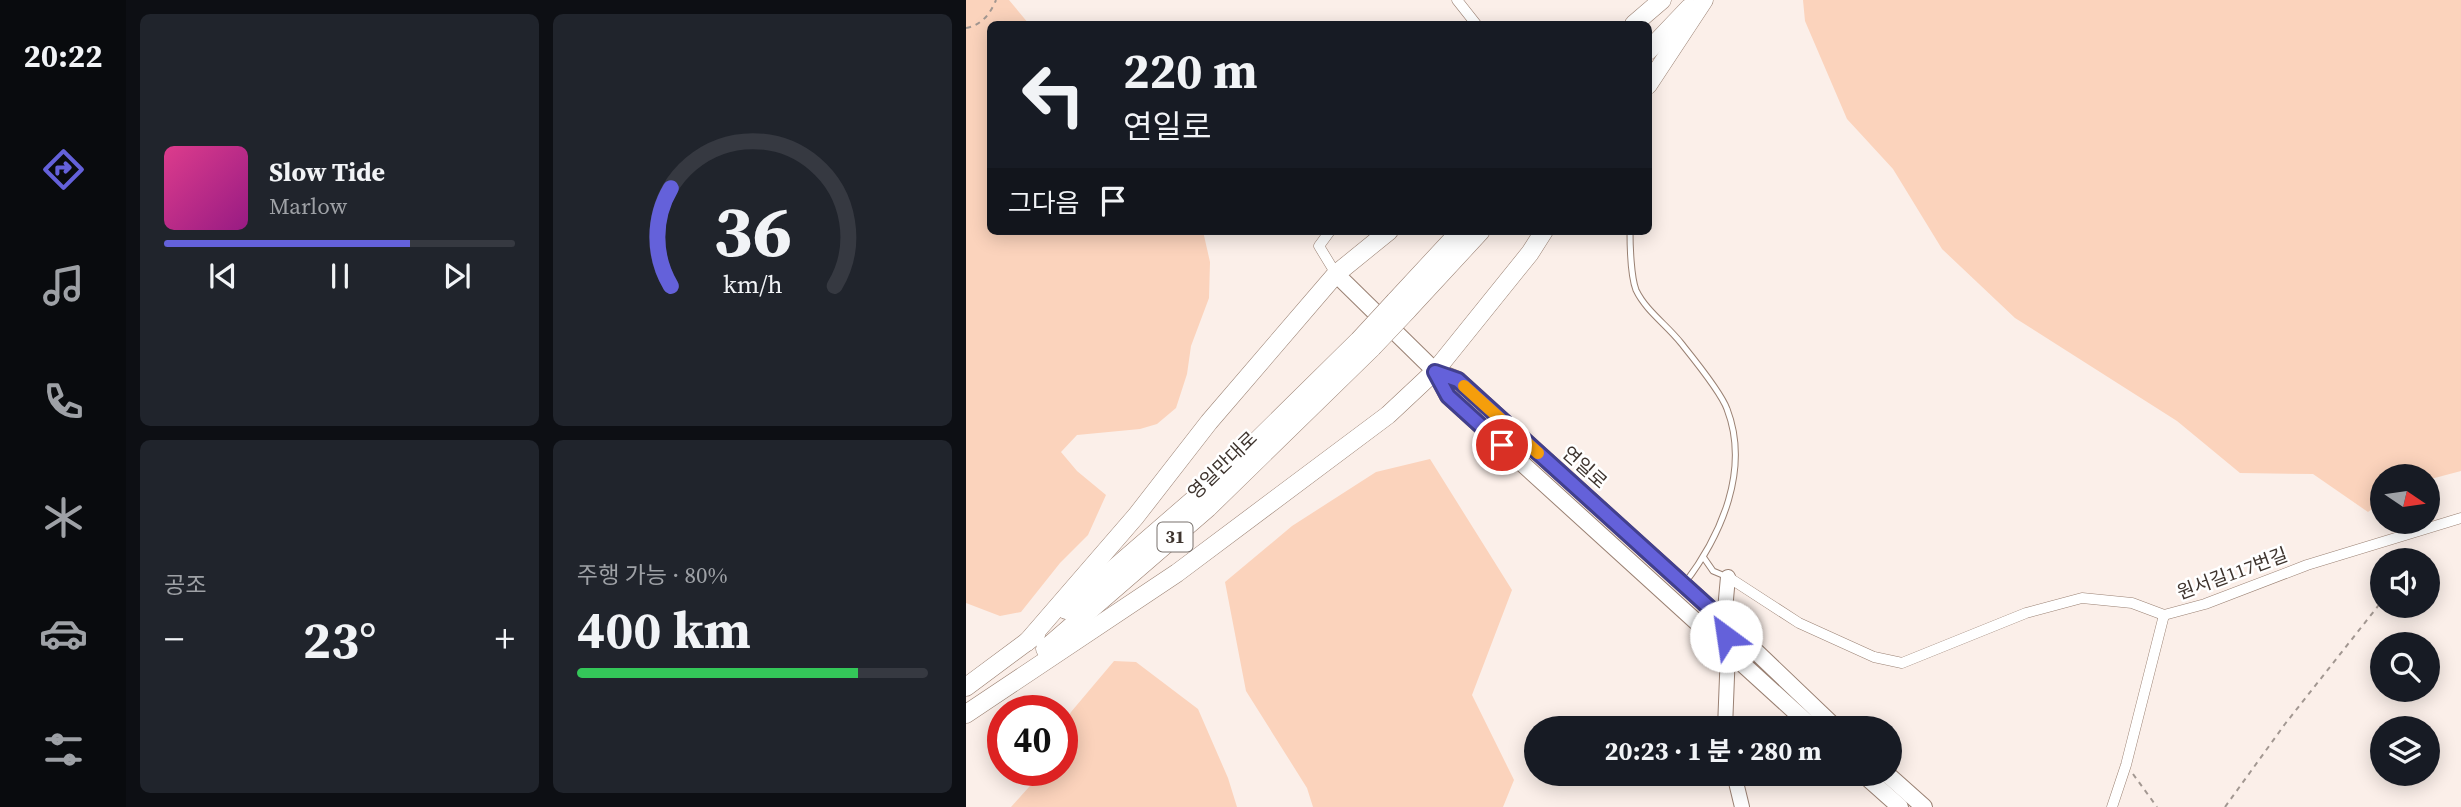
<!DOCTYPE html>
<html lang="ko">
<meta charset="utf-8">
<style>
:root{--surface:#171b24;--page:#20242c;--text:#f1f3f6;--muted:#9ea1a6;--line:#363941;--accent:#6461da}
body{margin:0;font-family:"Source Serif 4","Noto Sans KR",serif;background:var(--page);color:var(--text);height:100vh;display:flex;flex-direction:column;font-size:26px;white-space:nowrap}
*{box-sizing:border-box;margin:0}
p{font-size:23px;color:var(--muted)}
.icon{flex:none;width:38px;height:38px;fill:none;stroke:currentColor;stroke-width:2;stroke-linecap:round;stroke-linejoin:round}
.map{position:relative;flex:1;overflow:hidden}
.sheet{display:flex;flex-direction:column;gap:14px;padding:14px;background:#0d0f14;width:840px}
.sheet>*{flex:none}
.banner{position:absolute;left:21px;top:21px;width:665px;height:214px;border-radius:10px;box-shadow:0 4px 18px #0003;background:#171b24;color:var(--text);overflow:hidden}
.needle{width:46px;rotate:103deg}
.buttons{position:absolute;left:1404px;top:464px;display:grid;gap:14px}
.buttons a{display:grid;place-items:center;width:70px;height:70px;border-radius:50%;background:var(--surface);box-shadow:0 4px 18px #0003;font-size:35px}
.speed{position:absolute;left:21px;top:695px;display:flex;gap:14px;font-size:35px;font-weight:700;text-align:center}
.speed>*{display:grid;place-content:center;width:91px;height:91px;border-radius:50%;background:var(--surface);box-shadow:0 4px 18px #0003;line-height:1}
.speed .limit{border:10px solid #d22;background:#fff;color:#111}
.pin{position:absolute;display:grid;place-items:center;width:60px;height:60px;color:#fff;margin:-30px;border:4px solid #fff;border-radius:50%;box-shadow:0 2px 7px #0007}
.me{position:absolute;width:77px;margin:-38px;rotate:329deg;stroke-linejoin:round;filter:drop-shadow(0 0 5px #0008)}
.turn{display:flex;align-items:center;gap:24px;height:147px;padding:0 21px;font-size:32px}
.turn .icon{width:91px;height:91px;stroke-width:2.5}
.turn b{display:block;font-size:49px;line-height:60px}
.then{display:flex;align-items:center;height:66px;padding:0 21px;background:#0003;gap:14px;font-size:26px}
.big{font-size:52px;font-weight:700;line-height:1.1}
.sheet .card{flex:1;display:flex;flex-direction:column;justify-content:center;gap:10px;min-width:0;padding:0 24px;border-radius:10px;background:var(--page)}
.sheet .dial{align-items:center;gap:0}
.dial svg{height:182px;overflow:visible;fill:none;stroke:var(--line);stroke-width:7;stroke-linecap:round;text-anchor:middle}
.dial text{fill:var(--text);stroke:none}
.song{display:flex;align-items:center;gap:21px}
.cover{width:84px;height:84px;border-radius:10px;background:linear-gradient(135deg,hsl(330 70% 55%),hsl(310 70% 35%))}
.played{height:7px;border-radius:4px;background:linear-gradient(90deg,var(--accent) 70%,var(--line) 70%)}
.keys{display:flex;justify-content:space-around;direction:ltr}
.heat{display:flex;justify-content:space-between;align-items:center;font-size:38px;direction:ltr}
.charge{height:10px;border-radius:5px;background:linear-gradient(90deg,#34c759 80%,var(--line) 0)}
.sheet .tiles{flex:1;display:grid;gap:14px;grid-template-columns:repeat(2,1fr)}
.trip{position:absolute;left:558px;top:716px;width:378px;height:70px;border-radius:35px;background:var(--surface);box-shadow:0 4px 18px #0003;font-weight:700;line-height:70px;text-align:center}
main{display:flex;flex:1;min-height:0}
.tab-bar{display:flex;flex-direction:column;width:126px;justify-content:space-around;align-items:center;background:#090b0e;color:var(--muted)}
.tab-bar .icon{width:49px;height:49px}
.tab-bar .selected{color:var(--accent)}
.tab-bar b{font-size:32px;color:var(--text)}
.map>svg:first-child{display:block}
.green{fill:#fbd3bc}
.lines{fill:none;stroke-linecap:round;stroke-linejoin:round}
.lane-casing{stroke:#9a8173;stroke-width:7}
.street-casing{stroke:#9a8173;stroke-width:11}
.secondary-casing{stroke:#9a8173;stroke-width:16}
.primary-casing{stroke:#9a8173;stroke-width:18}
.highway-casing{stroke:#9a8173;stroke-width:19}
.path{stroke:#a29791;stroke-width:2;stroke-dasharray:5 5;stroke-linecap:butt}
.lane{stroke:#fff;stroke-width:5}
.street{stroke:#fff;stroke-width:10}
.secondary{stroke:#fff;stroke-width:14}
.primary{stroke:#fff;stroke-width:16}
.highway{stroke:#fff;stroke-width:18}
.highway-bridge-casing{stroke:#9a8173;stroke-width:19;stroke-linecap:butt}
.highway-bridge{stroke:#fff;stroke-width:18}
.route-casing{stroke:#413f8e;stroke-width:18}
.route{stroke:#6461da;stroke-width:12}
.slow{stroke:#f59e0b;stroke-width:12}
.labels{text-anchor:middle;stroke-width:5;stroke-linejoin:round;paint-order:stroke}
.shield{fill:#fff;stroke:#78716d;stroke-width:2}
.shield-label{font-size:18px;font-weight:bold;fill:#3e342e}
.street-label{font-size:19px;fill:#3e342e;stroke:#fff}
</style>
<main>
<nav class="tab-bar">
<b>20:22</b>
<svg class="icon selected" aria-label="directions" viewBox="0 0 24 24"><path d="M12 3l9 9-9 9-9-9zM9 14v-3h6M13 9l2 2-2 2"/></svg>
<svg class="icon" aria-label="music" viewBox="0 0 24 24"><path d="M9 18V5l10-2v13"/><circle cx="6" cy="18" r="3"/><circle cx="16" cy="16" r="3"/></svg>
<svg class="icon" aria-label="phone" viewBox="0 0 24 24"><path d="M5 4h4l2 5-3 2q2 4 5 5l2-3 5 2v4C11 20 4 13 5 4z"/></svg>
<svg class="icon" aria-label="climate" viewBox="0 0 24 24"><path d="M12 3v18M4 7l16 10M4 17L20 7"/></svg>
<svg class="icon" aria-label="car" viewBox="0 0 24 24"><path d="M5 17H2v-5l4-1 3-4h7l3 4 3 1v5h-3M9 17h6M6 11h13"/><circle cx="7" cy="17" r="2"/><circle cx="17" cy="17" r="2"/></svg>
<svg class="icon" aria-label="filters" viewBox="0 0 24 24"><path d="M4 7h16M4 17h16"/><circle cx="9" cy="7" r="2"/><circle cx="15" cy="17" r="2"/></svg>
</nav>
<section class="sheet">
<div class="tiles">
<div class="card">
<div class="song"><i class="cover"></i><div><b>Slow Tide</b><p>Marlow</p></div></div>
<div class="played"></div>
<div class="keys"><svg class="icon" aria-label="previous" viewBox="0 0 24 24"><path d="M18 5L8 12l10 7zM5 5v14"/></svg><svg class="icon" aria-label="pause" viewBox="0 0 24 24"><path d="M8 5v14M16 5v14"/></svg><svg class="icon" aria-label="next" viewBox="0 0 24 24"><path d="M6 5l10 7-10 7zM19 5v14"/></svg></div>
</div>
<div class="card dial"><svg viewBox="0 0 100 80">
<path d="M14 69A42 42 0 1 1 86 69"/>
<path d="M14 69A42 42 0 0 1 14 26" stroke="#6461da"/>
<text x="50" y="56" font-size="32" font-weight="700">36</text>
<text x="50" y="72" font-size="11">km/h</text>
</svg></div>
<div class="card"><p>공조</p>
<div class="heat"><a>−</a><b class="big">23°</b><a>+</a></div>
</div>
<div class="card"><p>주행 가능 · 80%</p><b class="big">400 km</b><div class="charge"></div></div>
</div>
</section>
<div class="map">
<svg width="1495" height="807" viewBox="0 0 1495 807">
<rect width="100%" height="100%" fill="#fbefe9"/>
<g class="green">
<polygon points="0,0 43,0 63,24 24,24 24,231 237,231 244,262 243,298 225,346 221,374 210,408 191,424 174,429 111,435 95,452 111,471 140,495 122,535 94,563 55,612 34,616 0,603"/>
<polygon points="837,0 1495,0 1495,471 1461,480 1461,476 1416,476 1416,502 1402,512 1347,474 1274,473 1211,421 1049,318 976,249 927,169 881,119 839,21"/>
<polygon points="464,459 546,590 506,695 548,780 537,807 347,807 341,788 280,691 259,582 326,526 410,472"/>
<polygon points="148,661 170,662 232,709 262,778 271,807 45,807 71,778 76,770 96,770 96,729 105,712"/>
</g>
<g class="lines">
<defs>
<g id="lane">
<path d="M664 231C664 245 665 277 670 290 680 311 701 325 715 343 727 358 755 392 761 409 784 469 756 534 719 583"/>
<polyline points="738,558 747,571 759,576"/>
</g>
<g id="street">
<polyline points="491,0 510,24"/>
<polyline points="364,231 353,246 370,274"/>
<polyline points="762,577 833,623 908,657 936,663 1060,613 1116,598 1166,603 1198,615"/>
<polyline points="1146,807 1160,765 1198,615 1239,604 1341,565 1495,518"/>
</g>
<g id="secondary">
<polyline points="759,728 762,651 758,621 762,577"/>
<polyline points="768,774 776,807"/>
</g>
<g id="primary">
<polyline points="370,274 469,371"/>
<polyline points="847,728 482,396 469,371 492,380 758,621 870,728"/>
<polyline points="897,774 934,807"/>
<polyline points="921,774 958,807"/>
</g>
<g id="highway">
<polyline points="668,24 696,0"/>
<polyline points="682,51 723,8"/>
<polyline points="682,85 738,0"/>
<polyline points="429,301 494,231"/>
<polyline points="441,311 515,231"/>
<polyline points="100,610 257,474 393,340"/>
<polyline points="61,642 170,516 243,422 370,274 423,231"/>
<polyline points="79,649 242,508 406,348"/>
<polyline points="0,687 70,635"/>
<polyline points="0,714 211,573 422,415 469,371 564,253 578,231"/>
</g>
</defs>
<use href="#lane" class="lane-casing"/>
<use href="#street" class="street-casing"/>
<use href="#secondary" class="secondary-casing"/>
<use href="#primary" class="primary-casing"/>
<use href="#highway" class="highway-casing"/>
<g class="path">
<path d="M0 28C16 25 24 14 30 0"/>
<polyline points="1421,553 1423,560"/>
<polyline points="1167,774 1191,807"/>
<polyline points="1259,807 1319,724 1416,601"/>
</g>
<use href="#lane" class="lane"/>
<use href="#street" class="street"/>
<use href="#secondary" class="secondary"/>
<use href="#primary" class="primary"/>
<use href="#highway" class="highway"/>
<defs>
<g id="highway-bridge">
<polyline points="393,340 429,301"/>
<polyline points="406,348 441,311"/>
</g>
</defs>
<use href="#highway-bridge" class="highway-bridge-casing"/>
<use href="#highway-bridge" class="highway-bridge"/>
</g>
<g class="lines">
<defs>
<polyline id="route" points="536,445 482,396 469,372 492,380 758,621 760,636"/>
</defs>
<use href="#route" class="route-casing"/>
<use href="#route" class="route"/>
<polyline class="slow" points="498,386 572,453"/>
</g>
<g class="labels">
<rect class="shield" x="191.5" y="522.5" width="35" height="29" rx="5"/>
<g class="shield-label">
<text x="209" y="543">31</text>
</g>
<g class="street-label">
<text transform="translate(256 465) rotate(-44)" y="7">영일만대로</text>
<text transform="translate(619 467) rotate(42)" y="7">연일로</text>
<text transform="translate(1266 573) rotate(-20)" y="7">원서길117번길</text>
</g>
</g>
</svg>
<div class="buttons">
<a><svg class="needle" viewBox="-14 -14 28 28"><path d="M0-13l5 13h-10z" fill="#e53935"/><path d="M0 13l5-13h-10z" fill="#9ea1a6"/></svg></a>
<a><svg class="icon" aria-label="sound" viewBox="0 0 24 24"><path d="M4 9h4l5-4v14l-5-4H4zM17 9q2 3 0 6"/></svg></a>
<a><svg class="icon" aria-label="search" viewBox="0 0 24 24"><circle cx="10" cy="10" r="6"/><path d="M15 15l6 6"/></svg></a>
<a><svg class="icon" aria-label="layers" viewBox="0 0 24 24"><path d="M12 4l9 5-9 5-9-5zM3 14l9 5 9-5"/></svg></a>
</div>
<div class="speed"><div class="limit">40</div></div>
<div class="pin" style="left:536px;top:445px;background:#d93025"><svg class="icon" aria-label="arrive" viewBox="0 0 24 24"><path d="M6 21V4h12l-3 4 3 4H6"/></svg></div>
<svg class="me" style="left:760px;top:636px" viewBox="-20 -20 40 40"><circle r="19" fill="#fff"/><path d="M0-13L10 11 0 6-10 11z" fill="#6461da"/></svg>
<div class="trip">20:23 · 1 분 · 280 m</div>
<div class="banner">
<div class="turn"><svg class="icon" aria-label="left" viewBox="0 0 24 24"><path d="M17 20v-9H6M10 6l-5 5 5 5"/></svg><div><b>220 m</b>연일로</div></div>
<div class="then">그다음<svg class="icon" aria-label="arrive" viewBox="0 0 24 24"><path d="M6 21V4h12l-3 4 3 4H6"/></svg></div>
</div>
</div>
</main>
